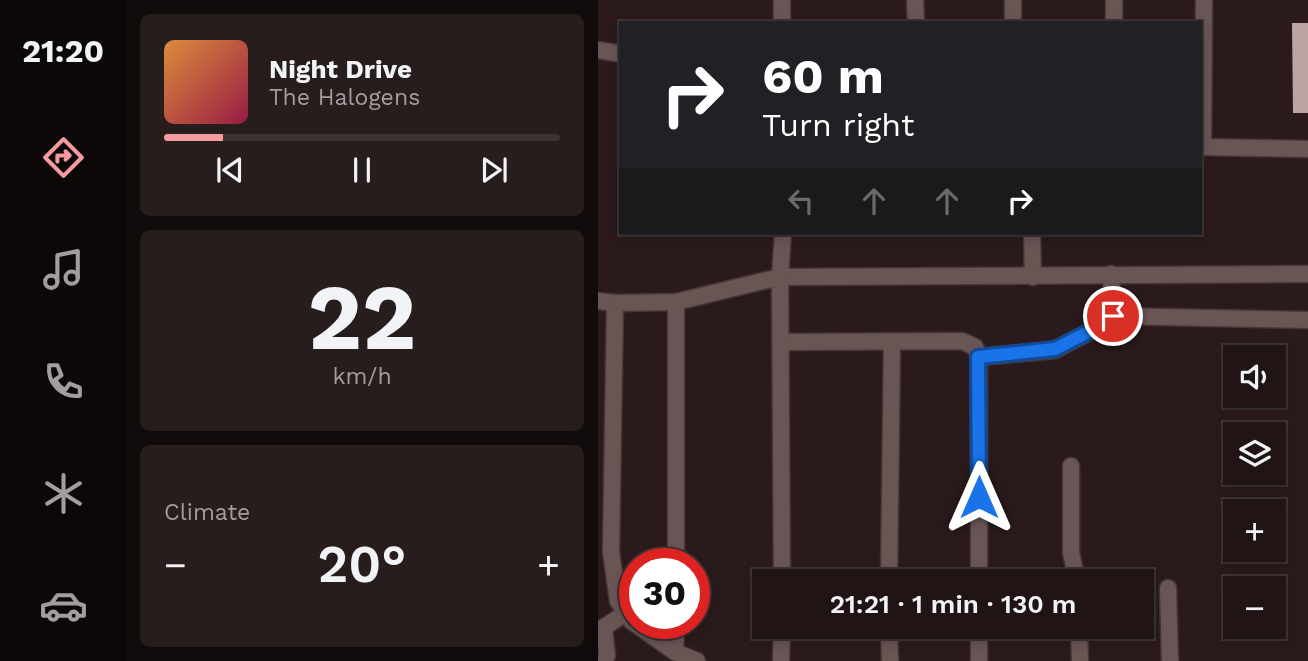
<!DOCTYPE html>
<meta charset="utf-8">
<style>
:root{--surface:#201414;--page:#281d1d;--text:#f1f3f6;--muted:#a29ea0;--line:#3d3334;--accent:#f49b9f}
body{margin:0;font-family:"Work Sans",sans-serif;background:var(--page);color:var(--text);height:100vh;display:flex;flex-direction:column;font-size:26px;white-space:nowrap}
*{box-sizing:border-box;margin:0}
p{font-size:23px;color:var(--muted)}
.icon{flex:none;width:38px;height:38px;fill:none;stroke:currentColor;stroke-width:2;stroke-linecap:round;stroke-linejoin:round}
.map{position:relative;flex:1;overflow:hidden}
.sheet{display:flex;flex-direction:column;gap:14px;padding:14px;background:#120b0b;width:472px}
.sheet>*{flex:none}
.guide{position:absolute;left:21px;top:21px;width:583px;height:214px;border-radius:0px;box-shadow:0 4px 10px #0003,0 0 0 2px var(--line);background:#202124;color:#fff;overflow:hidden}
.controls{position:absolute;left:625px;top:345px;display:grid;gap:14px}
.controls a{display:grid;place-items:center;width:63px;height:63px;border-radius:0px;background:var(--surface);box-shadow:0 4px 10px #0003,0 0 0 2px var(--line);font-size:35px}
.speed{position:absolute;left:21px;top:548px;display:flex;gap:14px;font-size:35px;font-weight:700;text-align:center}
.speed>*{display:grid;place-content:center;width:91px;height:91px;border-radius:50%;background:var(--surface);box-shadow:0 4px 10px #0003,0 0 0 2px var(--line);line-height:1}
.speed .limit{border:10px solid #d22;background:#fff;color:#111}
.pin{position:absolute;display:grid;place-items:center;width:60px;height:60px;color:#fff;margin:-30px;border:4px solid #fff;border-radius:50%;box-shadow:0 2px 7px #0007}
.me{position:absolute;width:77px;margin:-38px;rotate:0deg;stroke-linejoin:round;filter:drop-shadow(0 0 5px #0008)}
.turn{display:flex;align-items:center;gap:24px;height:147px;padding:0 28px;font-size:32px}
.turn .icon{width:91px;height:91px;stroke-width:2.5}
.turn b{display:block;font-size:49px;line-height:60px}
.lanes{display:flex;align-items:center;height:66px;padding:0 28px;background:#0003;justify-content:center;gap:35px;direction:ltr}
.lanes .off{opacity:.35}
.big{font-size:52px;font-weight:600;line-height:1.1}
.sheet .widget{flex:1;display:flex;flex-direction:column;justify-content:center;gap:10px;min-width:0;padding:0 24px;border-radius:10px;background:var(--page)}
.sheet .dial{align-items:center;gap:0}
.dial b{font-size:91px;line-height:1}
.song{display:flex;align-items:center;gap:21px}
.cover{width:84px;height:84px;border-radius:10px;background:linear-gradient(135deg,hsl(30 70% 55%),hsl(340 70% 35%))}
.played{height:7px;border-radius:4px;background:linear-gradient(90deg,var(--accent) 15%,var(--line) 15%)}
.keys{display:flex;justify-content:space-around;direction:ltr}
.heat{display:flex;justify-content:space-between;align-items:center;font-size:38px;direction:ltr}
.trip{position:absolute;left:154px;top:569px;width:402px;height:70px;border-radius:0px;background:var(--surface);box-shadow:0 4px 10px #0003,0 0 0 2px var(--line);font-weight:600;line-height:70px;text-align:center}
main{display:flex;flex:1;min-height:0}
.tab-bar{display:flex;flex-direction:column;width:126px;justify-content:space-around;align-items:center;background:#0d0808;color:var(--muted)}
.tab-bar .icon{width:49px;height:49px}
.tab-bar .selected{color:var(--accent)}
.tab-bar b{font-size:32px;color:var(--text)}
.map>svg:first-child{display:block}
.building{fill:#bca4a4}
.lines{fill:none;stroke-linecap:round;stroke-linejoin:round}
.minor-casing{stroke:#433637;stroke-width:19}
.minor{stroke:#6a5555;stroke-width:16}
.route-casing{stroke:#114b97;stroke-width:18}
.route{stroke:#1a73e8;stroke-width:12}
</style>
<main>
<nav class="tab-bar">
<b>21:20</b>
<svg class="icon selected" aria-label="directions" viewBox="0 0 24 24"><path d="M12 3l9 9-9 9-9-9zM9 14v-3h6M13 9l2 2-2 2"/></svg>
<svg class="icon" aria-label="music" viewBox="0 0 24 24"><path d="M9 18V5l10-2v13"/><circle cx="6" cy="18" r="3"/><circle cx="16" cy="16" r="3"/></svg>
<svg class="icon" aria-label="phone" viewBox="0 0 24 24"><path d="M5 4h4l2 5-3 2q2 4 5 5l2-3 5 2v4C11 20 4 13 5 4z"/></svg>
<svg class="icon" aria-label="climate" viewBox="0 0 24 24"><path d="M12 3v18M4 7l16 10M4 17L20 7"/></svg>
<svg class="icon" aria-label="car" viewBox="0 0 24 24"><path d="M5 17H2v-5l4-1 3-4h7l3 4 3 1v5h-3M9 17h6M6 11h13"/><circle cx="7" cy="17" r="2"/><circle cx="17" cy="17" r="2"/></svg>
</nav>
<section class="sheet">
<div class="widget">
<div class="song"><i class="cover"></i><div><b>Night Drive</b><p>The Halogens</p></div></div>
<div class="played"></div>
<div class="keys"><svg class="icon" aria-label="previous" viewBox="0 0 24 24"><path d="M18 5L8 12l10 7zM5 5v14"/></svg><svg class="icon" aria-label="pause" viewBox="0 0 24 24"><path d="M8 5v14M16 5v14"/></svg><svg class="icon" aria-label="next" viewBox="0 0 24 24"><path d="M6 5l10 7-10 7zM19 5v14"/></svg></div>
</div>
<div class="widget dial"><b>22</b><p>km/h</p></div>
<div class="widget"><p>Climate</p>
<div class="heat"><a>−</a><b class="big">20°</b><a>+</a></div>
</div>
</section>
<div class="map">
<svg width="710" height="661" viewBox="0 0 710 661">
<rect width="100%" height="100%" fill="#2b1a1b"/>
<polygon class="building" points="694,23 710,23 710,113 695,113"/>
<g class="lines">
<defs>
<g id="minor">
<polyline points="184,0 184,23"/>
<polyline points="317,0 318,23"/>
<polyline points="415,23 415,0"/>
<polyline points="516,23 516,0"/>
<polyline points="0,50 23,54"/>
<polyline points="602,147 710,149"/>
<polyline points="605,147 606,0"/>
<polyline points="434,233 435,277"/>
<polyline points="0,301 17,303 13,552 20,601 33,621 77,652 99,661"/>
<polyline points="17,303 78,302 182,277 710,274"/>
<polyline points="515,316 710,320"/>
<polyline points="183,342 364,341 377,347 381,357 381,581"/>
<polyline points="381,357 457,350 506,324 515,316 513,274"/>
<polyline points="473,466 473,552 479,581"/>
<polyline points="78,564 78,302"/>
<polyline points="184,581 182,277 185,233"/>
<polyline points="291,581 294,343"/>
<polyline points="570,588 572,661"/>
<polyline points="291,626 292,661"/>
<polyline points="481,626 482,661"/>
<polyline points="6,628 9,655 7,661"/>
<polyline points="0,631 28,613"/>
<polyline points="77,652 78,623"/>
<polyline points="183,661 184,626"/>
<polyline points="381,661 381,626"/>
</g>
</defs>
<use href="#minor" class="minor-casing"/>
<use href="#minor" class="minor"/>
</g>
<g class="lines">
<defs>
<polyline id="route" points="381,497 380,357 457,349 506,324 515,316"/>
</defs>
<use href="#route" class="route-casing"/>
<use href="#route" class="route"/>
</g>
</svg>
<div class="controls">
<a><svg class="icon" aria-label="sound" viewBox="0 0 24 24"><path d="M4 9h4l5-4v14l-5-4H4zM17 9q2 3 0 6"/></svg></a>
<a><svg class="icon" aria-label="layers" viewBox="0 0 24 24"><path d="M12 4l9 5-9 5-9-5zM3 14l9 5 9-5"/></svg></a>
<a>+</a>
<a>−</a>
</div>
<div class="speed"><div class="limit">30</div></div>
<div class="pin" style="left:515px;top:316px;background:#d93025"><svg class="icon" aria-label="arrive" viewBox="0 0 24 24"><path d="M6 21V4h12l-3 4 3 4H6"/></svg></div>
<svg class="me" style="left:381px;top:497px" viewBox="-20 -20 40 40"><path d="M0-17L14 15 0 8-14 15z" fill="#1a73e8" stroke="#fff" stroke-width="4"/></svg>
<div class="trip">21:21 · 1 min · 130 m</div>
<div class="guide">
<div class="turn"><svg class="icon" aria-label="right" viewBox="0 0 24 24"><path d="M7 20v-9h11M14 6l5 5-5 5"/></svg><div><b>60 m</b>Turn right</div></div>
<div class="lanes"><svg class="icon off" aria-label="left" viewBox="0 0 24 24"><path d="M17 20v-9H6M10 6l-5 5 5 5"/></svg><svg class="icon off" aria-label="ahead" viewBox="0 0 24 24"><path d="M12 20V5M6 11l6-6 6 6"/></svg><svg class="icon off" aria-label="ahead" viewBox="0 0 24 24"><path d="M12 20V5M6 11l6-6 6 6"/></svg><svg class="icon" aria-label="right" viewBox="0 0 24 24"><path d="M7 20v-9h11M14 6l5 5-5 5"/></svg></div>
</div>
</div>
</main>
